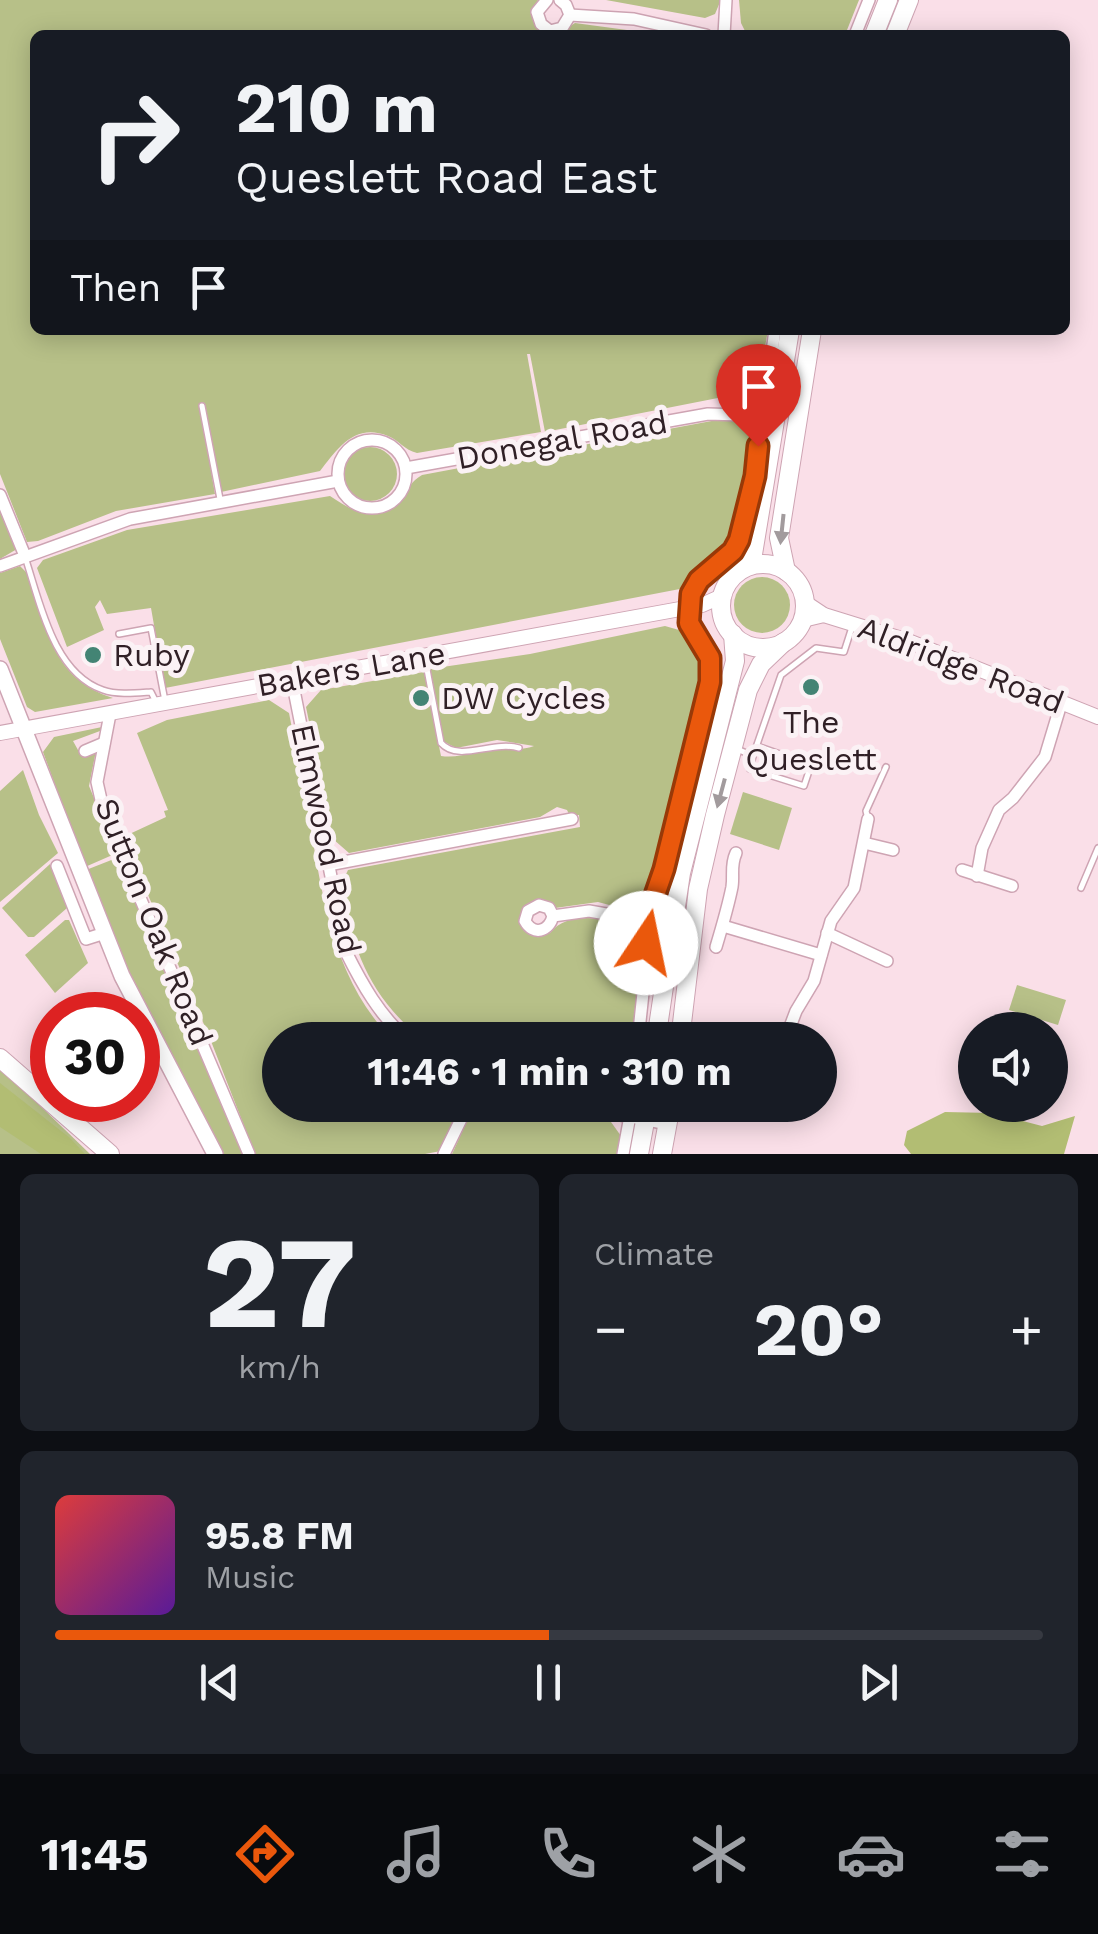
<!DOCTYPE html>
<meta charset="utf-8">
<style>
:root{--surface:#171b24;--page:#20242c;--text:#f1f3f6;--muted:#9ea1a6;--line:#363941;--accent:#ea580c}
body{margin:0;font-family:"Work Sans",sans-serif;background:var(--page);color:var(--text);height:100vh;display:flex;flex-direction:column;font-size:38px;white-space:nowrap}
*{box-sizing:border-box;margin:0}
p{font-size:32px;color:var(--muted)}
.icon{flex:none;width:55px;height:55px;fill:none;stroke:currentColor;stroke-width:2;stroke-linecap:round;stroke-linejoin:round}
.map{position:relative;height:1154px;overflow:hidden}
.side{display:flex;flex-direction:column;gap:20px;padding:20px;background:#0d0f14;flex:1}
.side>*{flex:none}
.banner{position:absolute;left:30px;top:30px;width:1040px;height:305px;border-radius:15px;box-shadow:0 5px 25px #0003;background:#171b24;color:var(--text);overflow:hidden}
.tools{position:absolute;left:958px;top:1012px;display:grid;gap:20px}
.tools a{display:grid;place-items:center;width:110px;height:110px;border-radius:50%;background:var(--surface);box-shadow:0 5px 25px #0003;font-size:50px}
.speed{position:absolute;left:30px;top:992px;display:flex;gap:20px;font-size:50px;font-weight:700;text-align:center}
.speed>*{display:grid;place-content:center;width:130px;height:130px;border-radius:50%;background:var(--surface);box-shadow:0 5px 25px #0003;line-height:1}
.speed .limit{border:15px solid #d22;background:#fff;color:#111}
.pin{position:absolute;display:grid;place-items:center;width:85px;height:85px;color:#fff;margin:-102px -42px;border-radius:50% 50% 50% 0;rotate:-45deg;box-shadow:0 0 10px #0007}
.pin .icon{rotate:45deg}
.me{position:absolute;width:110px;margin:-55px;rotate:11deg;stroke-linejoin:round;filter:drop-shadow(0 0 8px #0008)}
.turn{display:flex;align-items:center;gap:35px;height:210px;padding:0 40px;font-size:45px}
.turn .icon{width:130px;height:130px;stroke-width:2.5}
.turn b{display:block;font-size:70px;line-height:85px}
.then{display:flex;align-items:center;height:95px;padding:0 40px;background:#0003;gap:20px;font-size:38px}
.big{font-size:75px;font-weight:700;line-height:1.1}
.side .widget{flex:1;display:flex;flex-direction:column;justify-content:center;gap:15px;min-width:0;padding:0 35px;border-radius:15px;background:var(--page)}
.side .dial{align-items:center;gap:0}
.dial b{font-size:130px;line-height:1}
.song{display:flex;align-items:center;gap:30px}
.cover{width:120px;height:120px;border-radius:15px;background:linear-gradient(135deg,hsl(0 70% 55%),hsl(270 70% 35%))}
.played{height:10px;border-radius:5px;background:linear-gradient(90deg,var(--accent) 50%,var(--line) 50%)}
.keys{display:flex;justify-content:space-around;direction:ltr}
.heat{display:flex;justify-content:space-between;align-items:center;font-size:55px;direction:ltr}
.side .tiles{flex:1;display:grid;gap:20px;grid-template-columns:1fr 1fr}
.widget:last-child{grid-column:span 2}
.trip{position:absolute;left:262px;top:1022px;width:575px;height:100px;border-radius:50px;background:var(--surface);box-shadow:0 5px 25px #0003;font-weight:700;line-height:100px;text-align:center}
.tabs{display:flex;height:160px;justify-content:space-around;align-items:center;background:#090b0e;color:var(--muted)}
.tabs .icon{width:70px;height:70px}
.tabs .current{color:var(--accent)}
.tabs b{font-size:45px;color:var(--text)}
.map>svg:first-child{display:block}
.green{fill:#b7c088}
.forest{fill:#b2bd73}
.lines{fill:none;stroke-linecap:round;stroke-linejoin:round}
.service-casing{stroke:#cea4b3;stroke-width:8}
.minor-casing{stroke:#cea4b3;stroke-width:14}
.tertiary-casing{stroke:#cea4b3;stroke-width:16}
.secondary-casing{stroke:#cea4b3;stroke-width:18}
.trunk-casing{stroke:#cea4b3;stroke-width:20}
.service{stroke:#fff;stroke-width:5}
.minor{stroke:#fff;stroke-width:11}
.tertiary{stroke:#fff;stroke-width:14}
.secondary{stroke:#fff;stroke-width:15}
.trunk{stroke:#fff;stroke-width:18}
.oneway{fill:#a29b9d}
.route-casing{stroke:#983908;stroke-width:25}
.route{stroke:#ea580c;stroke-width:18}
.poi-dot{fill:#438474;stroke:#fbf2f5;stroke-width:4}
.labels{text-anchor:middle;stroke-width:10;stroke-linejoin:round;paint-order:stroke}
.street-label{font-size:32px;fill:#302026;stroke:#fbf2f5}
.poi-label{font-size:32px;fill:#302026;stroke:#fbf2f5;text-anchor:start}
</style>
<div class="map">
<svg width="1098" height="1154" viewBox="0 0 1098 1154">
<rect width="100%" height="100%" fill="#fadfe8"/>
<g class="green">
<path d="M0 0H538L532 17 538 29 549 35H35V330H768L756 398 728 396 545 432 530 354H527L541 432 417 453C404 450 400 441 388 436 355 422 337 449 320 471L221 492 206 413 201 412 215 494 116 511 38 541 27 542 0 474Z"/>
<polygon points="606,0 720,0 720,2 715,14 705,18"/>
<polygon points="739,0 859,0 845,35 747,35 741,23"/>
<polygon points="575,23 664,35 556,35"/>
<path d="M733 417 746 419 752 426C747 457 743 517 729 543 720 561 694 569 685 588L165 688 151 608 107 614 100 600 95 607 104 630 67 647 37 568 43 560 127 530 330 496C352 511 379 527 401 499 408 490 411 481 422 475Z"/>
<circle cx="370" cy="474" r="27"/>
<polygon points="0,504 17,549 0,559"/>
<path d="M20 566 27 573C48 628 51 678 113 698L35 712 27 707 0 639V573Z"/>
<circle cx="762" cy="605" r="28"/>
<path d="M665 626 686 632 705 659 649 901 632 911 598 902 555 908 543 900 527 904 520 914 522 928 536 935 550 933C568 910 603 919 628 924L640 938 639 983 631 1040H423C370 997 354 952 340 887L348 870 580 827 579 815 570 816 567 810 557 807 540 817 349 853 333 839 306 707 321 690 424 672 441 756C461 759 480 749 501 748 514 747 521 751 534 746L497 740 456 748 443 741 429 669 530 654Z"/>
<path d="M269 700 289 713C295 746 303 779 308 812 322 893 332 979 393 1040H280V1105H461L441 1151 425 1154H255L209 1036 123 837 166 817 164 811 168 810 137 733 167 720Z"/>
<polygon points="102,727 100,731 73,741 78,750 88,747 96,751 89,786 117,853 85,867 43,752 54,737"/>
<polygon points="23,770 39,815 58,853 0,902 0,791"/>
<polygon points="743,792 792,808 779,850 730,834"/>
<polygon points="119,857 243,1154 221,1154 135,988 86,870"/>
<polygon points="50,864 67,908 34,937 28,937 2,908"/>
<polygon points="65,920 69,920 88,963 55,993 25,955"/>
<polygon points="1017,985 1066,1000 1058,1025 1009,1010"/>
<polygon points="0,1067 90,1154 0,1154"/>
<polygon points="480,1105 514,1105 611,1122 621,1136 618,1154 452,1154 473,1108"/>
</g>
<g class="forest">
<polygon points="0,1083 70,1138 85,1154 41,1154 0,1127"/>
<polygon points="945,1112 992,1113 1042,1126 1075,1116 1064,1154 911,1154 904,1145 907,1131"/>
</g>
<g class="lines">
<defs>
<g id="service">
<polyline points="202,406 220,499"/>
<path d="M25 557C40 602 53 673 103 690 117 695 136 693 151 692L156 702"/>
<polyline points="119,634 151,628 165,701"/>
<path d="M425 659 441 743C459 763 493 740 519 748"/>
<polyline points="737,749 753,756 781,675 816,648 844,652 853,624"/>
<polyline points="753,756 750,769 804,786 811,765 757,746"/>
<polyline points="868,819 866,811 886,767"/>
<polyline points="1081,888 1098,848"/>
</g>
<g id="minor">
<polyline points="547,0 537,12 541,24 550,31 562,28 570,15"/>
<polyline points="560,0 566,5 570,15"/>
<polyline points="570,15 634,19 706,35"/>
<polyline points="724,35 726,0"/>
<polyline points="855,35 869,0"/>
<circle cx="372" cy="474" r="34"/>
<polyline points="406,468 708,414 769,416"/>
<polyline points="0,495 25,556"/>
<polyline points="0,566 130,519 338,481"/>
<path d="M292 680 346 952C363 986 379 1014 407 1040"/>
<polyline points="110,714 97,782 104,813 249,1154"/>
<polyline points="85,751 104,743"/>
<polyline points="864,843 893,850"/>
<polyline points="328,865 572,819"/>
<polyline points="57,866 86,939 105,933"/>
<polyline points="962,870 1012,886"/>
<polyline points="977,876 982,848 999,810 1013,798 1045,757 1061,704"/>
<path d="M553 916 549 908 539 905 528 911 525 921C533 936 549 932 553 916L589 911 646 921"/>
<polyline points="723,926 821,955"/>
<polyline points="827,933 887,961"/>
<path d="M716 947C722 927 728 907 732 887 734 874 730 866 736 853"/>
<polyline points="638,1040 646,965 646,921 664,869 711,682 709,658 689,623 691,593 699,581 733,551 739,540 755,476 775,330"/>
<polyline points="692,1040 697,1037 706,1040"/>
<polyline points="785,1040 796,1011 814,981 831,921 854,888 868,819"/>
<polyline points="568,1105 668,1124"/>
<polyline points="444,1154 468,1105"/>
<polyline points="623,1154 632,1105"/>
</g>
<g id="tertiary">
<polyline points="806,603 824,615 908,641 1098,717"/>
<polyline points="803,620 824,615"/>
<polyline points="0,733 702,605 722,596"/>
</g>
<polyline id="secondary" points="0,669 122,976 215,1154"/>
<g id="trunk">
<polyline points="874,35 888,0"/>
<polyline points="895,35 909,0"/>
<circle cx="763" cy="606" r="42"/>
<polyline points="742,569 753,554 790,330"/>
<polyline points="786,571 779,538 812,330"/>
<polyline points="656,1040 681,873 735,661 733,634"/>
<polyline points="680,1040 698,889 715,815 748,690 761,664 784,642"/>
<polyline points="0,1058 110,1154"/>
<polyline points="639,1154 648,1105"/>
<polyline points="662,1154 671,1105"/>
</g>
</defs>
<use href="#service" class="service-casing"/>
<use href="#minor" class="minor-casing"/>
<use href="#tertiary" class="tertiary-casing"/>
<use href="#secondary" class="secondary-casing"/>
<use href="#trunk" class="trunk-casing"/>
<use href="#service" class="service"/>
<use href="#minor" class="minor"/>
<use href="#tertiary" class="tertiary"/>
<use href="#secondary" class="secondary"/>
<use href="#trunk" class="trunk"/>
</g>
<defs><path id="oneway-solid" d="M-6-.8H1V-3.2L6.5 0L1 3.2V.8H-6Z" transform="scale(2.5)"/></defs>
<g class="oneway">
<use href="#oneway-solid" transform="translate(782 529) rotate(96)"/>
<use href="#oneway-solid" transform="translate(721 793) rotate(105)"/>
</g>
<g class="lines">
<defs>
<polyline id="route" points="646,943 646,921 664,869 710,682 710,658 689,623 691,594 699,580 733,551 739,540 755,476 758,446"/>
</defs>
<use href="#route" class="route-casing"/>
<use href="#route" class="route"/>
</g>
<g class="poi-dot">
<circle cx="93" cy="655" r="10"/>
<circle cx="811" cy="687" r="10"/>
<circle cx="421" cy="698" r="10"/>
</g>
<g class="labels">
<g class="street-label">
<text transform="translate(562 440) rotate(-10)" y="11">Donegal Road</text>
<text transform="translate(961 665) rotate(21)" y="11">Aldridge Road</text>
<text transform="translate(351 669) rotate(-10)" y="11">Bakers Lane</text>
<text transform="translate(326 839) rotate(78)" y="11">Elmwood Road</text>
<text transform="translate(154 922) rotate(68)" y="11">Sutton Oak Road</text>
</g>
<g class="poi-label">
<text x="113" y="666">Ruby</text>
<text x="441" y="709">DW Cycles</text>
<text x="811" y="733" text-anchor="middle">The<tspan x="811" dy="37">Queslett</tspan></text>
</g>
</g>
</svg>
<div class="tools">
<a><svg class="icon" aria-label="sound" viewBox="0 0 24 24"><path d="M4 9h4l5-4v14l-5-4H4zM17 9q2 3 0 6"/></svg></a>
</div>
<div class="speed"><div class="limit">30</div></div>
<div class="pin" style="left:758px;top:446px;background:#d93025"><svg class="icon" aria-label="arrive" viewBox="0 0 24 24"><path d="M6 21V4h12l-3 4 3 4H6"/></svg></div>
<svg class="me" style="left:646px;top:943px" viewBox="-20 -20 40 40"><circle r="19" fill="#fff"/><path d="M0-13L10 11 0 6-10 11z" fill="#ea580c"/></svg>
<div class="trip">11:46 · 1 min · 310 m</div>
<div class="banner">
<div class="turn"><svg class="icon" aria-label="right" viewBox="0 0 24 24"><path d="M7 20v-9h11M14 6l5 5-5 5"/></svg><div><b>210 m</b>Queslett Road East</div></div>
<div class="then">Then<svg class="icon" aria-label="arrive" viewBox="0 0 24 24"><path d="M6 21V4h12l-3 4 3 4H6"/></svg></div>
</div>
</div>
<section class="side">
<div class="tiles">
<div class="widget dial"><b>27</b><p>km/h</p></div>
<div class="widget"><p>Climate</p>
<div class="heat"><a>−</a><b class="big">20°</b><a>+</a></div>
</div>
<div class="widget">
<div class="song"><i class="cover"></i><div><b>95.8 FM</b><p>Music</p></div></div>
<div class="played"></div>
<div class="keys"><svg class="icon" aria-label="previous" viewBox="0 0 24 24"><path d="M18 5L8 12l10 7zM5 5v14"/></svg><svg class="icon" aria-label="pause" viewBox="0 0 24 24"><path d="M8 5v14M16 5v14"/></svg><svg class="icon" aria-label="next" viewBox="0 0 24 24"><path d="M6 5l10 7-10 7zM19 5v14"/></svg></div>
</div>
</div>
</section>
<nav class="tabs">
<b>11:45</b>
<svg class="icon current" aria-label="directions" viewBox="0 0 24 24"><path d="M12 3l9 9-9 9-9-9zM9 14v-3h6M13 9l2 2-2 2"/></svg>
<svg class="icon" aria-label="music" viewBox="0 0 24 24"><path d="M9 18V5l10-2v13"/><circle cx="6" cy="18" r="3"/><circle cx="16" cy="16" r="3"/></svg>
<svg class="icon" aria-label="phone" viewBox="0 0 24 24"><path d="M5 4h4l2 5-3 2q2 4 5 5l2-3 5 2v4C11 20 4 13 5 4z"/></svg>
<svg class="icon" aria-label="climate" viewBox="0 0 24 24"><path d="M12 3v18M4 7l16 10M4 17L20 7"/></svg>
<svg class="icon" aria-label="car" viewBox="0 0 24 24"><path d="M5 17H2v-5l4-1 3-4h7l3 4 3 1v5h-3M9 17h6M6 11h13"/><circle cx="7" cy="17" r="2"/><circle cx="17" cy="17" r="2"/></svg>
<svg class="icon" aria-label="filters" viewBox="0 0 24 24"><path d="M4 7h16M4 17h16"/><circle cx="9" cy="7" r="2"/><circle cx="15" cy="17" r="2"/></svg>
</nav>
